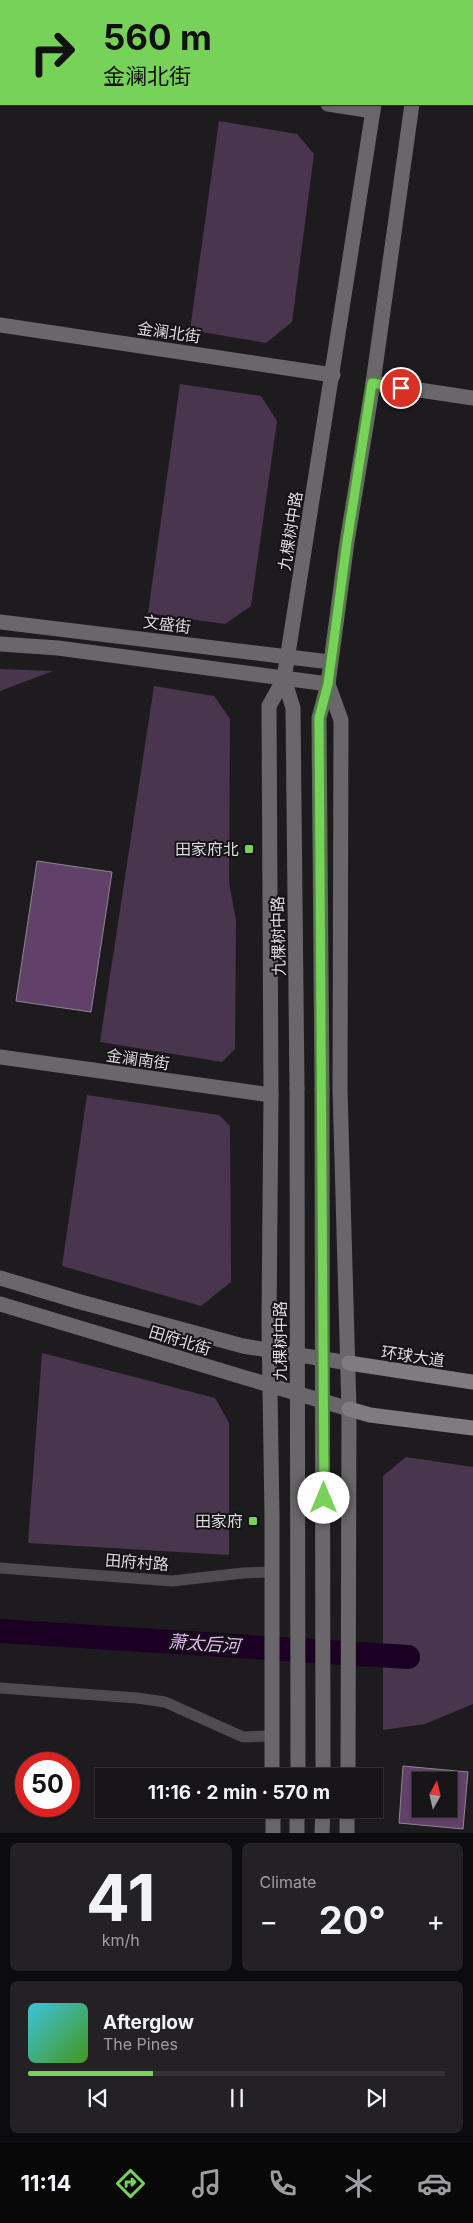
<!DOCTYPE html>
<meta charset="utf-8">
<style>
:root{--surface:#161417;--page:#232124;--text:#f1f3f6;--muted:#9e9ea1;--line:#353336;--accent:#77d259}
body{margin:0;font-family:Inter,"Noto Sans SC",sans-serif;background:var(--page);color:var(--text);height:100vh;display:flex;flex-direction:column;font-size:19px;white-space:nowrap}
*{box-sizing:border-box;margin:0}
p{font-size:16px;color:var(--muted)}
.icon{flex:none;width:28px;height:28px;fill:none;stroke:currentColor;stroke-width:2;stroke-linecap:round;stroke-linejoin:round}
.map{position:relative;height:1833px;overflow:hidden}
.details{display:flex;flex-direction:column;gap:10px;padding:10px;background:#0c0b0d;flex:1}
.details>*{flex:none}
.top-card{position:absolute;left:0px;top:0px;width:474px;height:105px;box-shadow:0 1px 4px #0004,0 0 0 1px var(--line);background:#77d259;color:#111;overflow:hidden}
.needle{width:32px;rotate:8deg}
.controls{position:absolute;left:412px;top:1772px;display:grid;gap:10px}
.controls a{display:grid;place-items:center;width:45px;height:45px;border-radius:0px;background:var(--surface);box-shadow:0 1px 4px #0004,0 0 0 1px var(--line);font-size:25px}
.speed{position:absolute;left:15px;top:1752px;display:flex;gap:10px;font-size:25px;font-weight:700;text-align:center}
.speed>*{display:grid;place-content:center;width:65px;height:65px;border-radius:50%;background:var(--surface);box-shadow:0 1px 4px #0004,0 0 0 1px var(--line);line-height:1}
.speed .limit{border:8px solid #d22;background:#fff;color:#111}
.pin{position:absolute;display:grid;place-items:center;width:42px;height:42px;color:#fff;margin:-21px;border:2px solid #fff;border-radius:50%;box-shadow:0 1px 5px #0007}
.me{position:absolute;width:55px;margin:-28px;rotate:0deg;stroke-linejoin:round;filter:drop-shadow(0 0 4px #0008)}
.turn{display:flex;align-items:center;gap:18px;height:105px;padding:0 20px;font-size:22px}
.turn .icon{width:65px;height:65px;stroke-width:2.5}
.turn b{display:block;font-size:35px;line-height:42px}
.big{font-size:38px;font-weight:700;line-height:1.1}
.details .tile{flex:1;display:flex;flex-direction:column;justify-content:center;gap:8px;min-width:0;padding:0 18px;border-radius:8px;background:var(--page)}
.details .dial{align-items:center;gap:0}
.dial b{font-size:65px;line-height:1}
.song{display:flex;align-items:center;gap:15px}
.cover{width:60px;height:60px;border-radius:8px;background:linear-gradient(135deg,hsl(190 70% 55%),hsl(100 70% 35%))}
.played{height:5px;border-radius:2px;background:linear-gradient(90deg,var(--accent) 30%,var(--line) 30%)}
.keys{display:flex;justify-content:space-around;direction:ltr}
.heat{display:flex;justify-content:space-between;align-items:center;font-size:28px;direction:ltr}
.details .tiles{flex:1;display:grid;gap:10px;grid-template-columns:1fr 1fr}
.tile:last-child{grid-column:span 2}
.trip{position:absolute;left:95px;top:1768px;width:288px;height:50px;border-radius:0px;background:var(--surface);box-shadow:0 1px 4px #0004,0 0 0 1px var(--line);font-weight:700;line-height:50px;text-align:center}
.tabs{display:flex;height:80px;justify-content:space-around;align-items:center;background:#090809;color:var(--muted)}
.tabs .icon{width:35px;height:35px}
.tabs .selected{color:var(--accent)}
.tabs b{font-size:22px;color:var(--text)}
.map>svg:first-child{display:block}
.green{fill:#4a354f}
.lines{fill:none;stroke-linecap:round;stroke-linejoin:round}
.river{stroke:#1c0024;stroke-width:24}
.building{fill:#61406a;stroke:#8c888d;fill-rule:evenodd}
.street{stroke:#4e4c4e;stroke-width:11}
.secondary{stroke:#6a676a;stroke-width:15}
.primary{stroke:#7f7c80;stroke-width:15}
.secondary-bridge{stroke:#6a676a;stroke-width:15}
.route-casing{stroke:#4d883a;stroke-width:12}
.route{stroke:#77d259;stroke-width:9}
.poi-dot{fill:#77d259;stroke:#151216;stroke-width:2}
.labels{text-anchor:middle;stroke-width:4;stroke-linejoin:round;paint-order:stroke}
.street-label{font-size:16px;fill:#dddbde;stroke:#151216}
.poi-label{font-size:16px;fill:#dddbde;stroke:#151216;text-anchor:end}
.water-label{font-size:18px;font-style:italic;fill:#eab5f9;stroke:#151216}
</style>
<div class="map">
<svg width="473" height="1833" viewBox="0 0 473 1833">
<rect width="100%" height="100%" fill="#1e1b1f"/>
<g class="green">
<polygon points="219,121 297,134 314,154 292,322 266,343 190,330"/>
<polygon points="180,384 261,396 277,421 251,606 225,624 148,613"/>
<polygon points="0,669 53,671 0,691"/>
<polygon points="154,686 214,696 230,719 229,883 236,920 235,1049 222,1062 100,1042"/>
<polygon points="87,1095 219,1115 230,1126 231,1282 201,1306 62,1266"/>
<polygon points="42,1353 215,1398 229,1423 229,1555 28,1543"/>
<polygon points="406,1457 473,1467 473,1704 425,1724 383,1730 383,1476"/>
</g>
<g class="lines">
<polyline class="river" points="0,1631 408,1657"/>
</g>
<g class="building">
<polygon points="37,861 112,872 91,1012 16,1001"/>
<path d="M403 1766 468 1772 463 1829 399 1823ZM421 1781H449V1809H421Z"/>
</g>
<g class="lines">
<g class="street">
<polyline points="0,1568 172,1581 243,1573 272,1572"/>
<polyline points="0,1688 137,1698 165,1702 243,1737 272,1736"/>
</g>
<g class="secondary">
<polyline points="388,1 388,0"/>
<polyline points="428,1 428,0"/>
<polyline points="0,56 1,57"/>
<polyline points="328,104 373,111"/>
<polyline points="0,325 333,375"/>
<polyline points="373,383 473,398"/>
<polyline points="0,622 330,662"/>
<polyline points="0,644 58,648 328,684"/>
<polyline points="328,684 341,720 340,1089 349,1409 348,1776"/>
<polyline points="0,1057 271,1095"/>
<polyline points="297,1088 293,708 284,679 374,104"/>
<polyline points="322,1089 319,718 328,684 347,542 373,383 412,104"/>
<polyline points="0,1278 77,1301 243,1346 349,1363"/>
<polyline points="0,1304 349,1409"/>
<polyline points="272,1776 272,1517 269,1323 271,1095 269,706 284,679"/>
<polyline points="273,1809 273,1833"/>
<polyline points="297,1833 297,1809"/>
<polyline points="322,1833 323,1809"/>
<polyline points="347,1833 347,1809"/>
</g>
<g class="primary">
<polyline points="349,1363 473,1382"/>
<polyline points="349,1409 370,1415 473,1428"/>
</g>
<g class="secondary-bridge">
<polyline points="297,1088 298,1776"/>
<polyline points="322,1089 323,1776"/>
</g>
</g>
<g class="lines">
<defs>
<polyline id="route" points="324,1498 319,718 328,684 347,542 372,383 401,388"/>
</defs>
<use href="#route" class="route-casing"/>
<use href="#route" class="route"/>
</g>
<g class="poi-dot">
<rect x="244" y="844" width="10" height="10" rx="2.5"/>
<rect x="248" y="1516" width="10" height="10" rx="2.5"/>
</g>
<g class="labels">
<g class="street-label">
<text transform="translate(169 332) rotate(8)" y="6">金澜北街</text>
<text transform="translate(290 531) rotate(-81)" y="6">九棵树中路</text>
<text transform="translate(167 624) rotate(7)" y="6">文盛街</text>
<text transform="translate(278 936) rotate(-91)" y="6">九棵树中路</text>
<text transform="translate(138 1059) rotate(8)" y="6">金澜南街</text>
<text transform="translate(180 1340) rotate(17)" y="6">田府北街</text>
<text transform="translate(280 1341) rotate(-90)" y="6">九棵树中路</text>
<text transform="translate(413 1356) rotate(8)" y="6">环球大道</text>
<text transform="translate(137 1562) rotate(4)" y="6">田府村路</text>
</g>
<g class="poi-label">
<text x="239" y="855">田家府北</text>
<text x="243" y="1527">田家府</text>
</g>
<g class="water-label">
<text transform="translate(204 1644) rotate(4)" y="6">萧太后河</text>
</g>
</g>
</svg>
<div class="controls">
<a><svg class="needle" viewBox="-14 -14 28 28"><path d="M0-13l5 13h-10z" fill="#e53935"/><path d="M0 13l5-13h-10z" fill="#9e9ea1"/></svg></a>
</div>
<div class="speed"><div class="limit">50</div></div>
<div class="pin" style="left:401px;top:388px;background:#d93025"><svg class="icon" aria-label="arrive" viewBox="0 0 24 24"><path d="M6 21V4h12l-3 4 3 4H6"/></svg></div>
<svg class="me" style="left:324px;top:1498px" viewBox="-20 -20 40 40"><circle r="19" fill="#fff"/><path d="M0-13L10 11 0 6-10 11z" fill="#77d259"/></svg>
<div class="trip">11:16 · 2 min · 570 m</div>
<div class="top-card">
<div class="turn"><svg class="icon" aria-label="right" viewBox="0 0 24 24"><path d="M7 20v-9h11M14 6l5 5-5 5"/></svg><div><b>560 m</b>金澜北街</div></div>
</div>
</div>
<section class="details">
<div class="tiles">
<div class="tile dial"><b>41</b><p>km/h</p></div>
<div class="tile"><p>Climate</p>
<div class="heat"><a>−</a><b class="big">20°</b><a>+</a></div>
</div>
<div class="tile">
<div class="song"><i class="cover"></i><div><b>Afterglow</b><p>The Pines</p></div></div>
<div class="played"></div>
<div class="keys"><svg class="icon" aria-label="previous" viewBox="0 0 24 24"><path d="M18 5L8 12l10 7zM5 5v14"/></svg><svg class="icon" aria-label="pause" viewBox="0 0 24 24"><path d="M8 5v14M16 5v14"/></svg><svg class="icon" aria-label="next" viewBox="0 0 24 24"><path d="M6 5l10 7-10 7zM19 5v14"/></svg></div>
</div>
</div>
</section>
<nav class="tabs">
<b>11:14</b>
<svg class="icon selected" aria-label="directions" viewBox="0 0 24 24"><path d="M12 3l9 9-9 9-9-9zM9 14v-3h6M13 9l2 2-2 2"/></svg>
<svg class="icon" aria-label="music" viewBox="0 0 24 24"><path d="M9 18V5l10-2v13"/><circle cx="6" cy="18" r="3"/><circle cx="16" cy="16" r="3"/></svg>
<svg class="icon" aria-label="phone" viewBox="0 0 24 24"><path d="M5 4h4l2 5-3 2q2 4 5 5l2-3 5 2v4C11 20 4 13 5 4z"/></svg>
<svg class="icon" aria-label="climate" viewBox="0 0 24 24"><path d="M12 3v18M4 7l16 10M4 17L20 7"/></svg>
<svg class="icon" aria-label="car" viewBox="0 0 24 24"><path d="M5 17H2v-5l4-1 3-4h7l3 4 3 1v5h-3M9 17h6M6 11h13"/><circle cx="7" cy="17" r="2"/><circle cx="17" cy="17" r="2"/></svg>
</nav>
